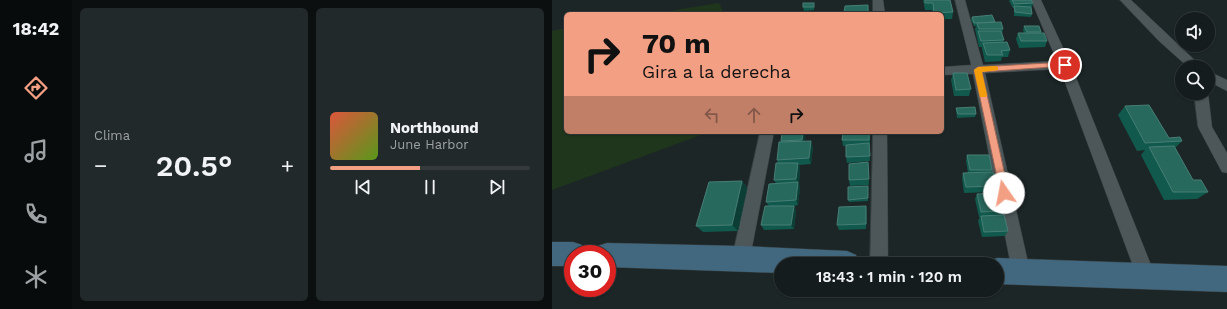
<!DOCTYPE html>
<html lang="es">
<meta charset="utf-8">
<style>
:root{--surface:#151c1d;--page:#22292a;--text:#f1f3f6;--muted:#9da1a4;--line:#343a3b;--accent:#f39f83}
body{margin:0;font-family:"Work Sans",sans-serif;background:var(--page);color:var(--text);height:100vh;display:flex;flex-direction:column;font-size:15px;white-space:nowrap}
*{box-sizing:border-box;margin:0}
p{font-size:13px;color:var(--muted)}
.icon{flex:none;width:22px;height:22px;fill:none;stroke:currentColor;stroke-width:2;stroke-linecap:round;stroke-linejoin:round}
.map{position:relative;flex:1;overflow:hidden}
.details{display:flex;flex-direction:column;gap:8px;padding:8px;background:#0c0f10;width:480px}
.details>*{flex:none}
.banner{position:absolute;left:12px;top:12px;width:380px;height:122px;border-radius:6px;box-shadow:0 1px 3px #0004,0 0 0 1px var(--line);background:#f39f83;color:#111;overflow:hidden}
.fabs{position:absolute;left:623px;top:12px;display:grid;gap:8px}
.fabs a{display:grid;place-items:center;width:40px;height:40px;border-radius:50%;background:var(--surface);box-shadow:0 1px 3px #0004,0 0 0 1px var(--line);font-size:20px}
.speed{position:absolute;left:12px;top:245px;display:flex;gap:8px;font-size:20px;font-weight:700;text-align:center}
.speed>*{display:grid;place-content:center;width:52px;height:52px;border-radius:50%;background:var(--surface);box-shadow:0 1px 3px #0004,0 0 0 1px var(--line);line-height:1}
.speed .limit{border:6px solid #d22;background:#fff;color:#111}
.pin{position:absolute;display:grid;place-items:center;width:34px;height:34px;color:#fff;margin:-17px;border:2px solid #fff;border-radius:50%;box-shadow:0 1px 4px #0007}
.me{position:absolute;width:44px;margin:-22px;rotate:348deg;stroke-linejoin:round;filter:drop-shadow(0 0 3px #0008)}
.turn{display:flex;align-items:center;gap:14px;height:84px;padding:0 12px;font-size:18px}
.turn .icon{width:52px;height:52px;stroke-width:2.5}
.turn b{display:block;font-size:28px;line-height:34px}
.lanes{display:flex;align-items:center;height:38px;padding:0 12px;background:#0003;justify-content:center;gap:20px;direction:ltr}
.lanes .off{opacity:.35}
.big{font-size:30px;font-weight:600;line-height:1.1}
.details .tile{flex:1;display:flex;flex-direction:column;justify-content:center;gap:6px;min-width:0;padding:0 14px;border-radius:6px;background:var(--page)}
.song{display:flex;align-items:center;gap:12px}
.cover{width:48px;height:48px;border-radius:6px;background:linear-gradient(135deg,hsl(10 70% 55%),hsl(90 70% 35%))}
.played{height:4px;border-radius:2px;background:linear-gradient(90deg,var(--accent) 45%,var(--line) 45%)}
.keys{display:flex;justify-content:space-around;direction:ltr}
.heat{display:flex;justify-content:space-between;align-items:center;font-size:22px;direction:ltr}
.details .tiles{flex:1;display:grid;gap:8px;grid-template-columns:repeat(2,1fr)}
.trip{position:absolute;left:222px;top:257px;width:230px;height:40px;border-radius:20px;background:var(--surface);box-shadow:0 1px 3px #0004,0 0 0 1px var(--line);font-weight:600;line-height:40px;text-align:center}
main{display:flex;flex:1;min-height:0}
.tab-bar{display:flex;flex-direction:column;width:72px;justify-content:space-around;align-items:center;background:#080b0c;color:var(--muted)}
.tab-bar .icon{width:28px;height:28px}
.tab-bar .current{color:var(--accent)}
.tab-bar b{font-size:18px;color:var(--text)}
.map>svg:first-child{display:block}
.green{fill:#1f361c}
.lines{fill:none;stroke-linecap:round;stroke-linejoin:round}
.street-casing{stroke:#384041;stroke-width:1}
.secondary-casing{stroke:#384041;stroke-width:1}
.street{fill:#4d5759;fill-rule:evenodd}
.secondary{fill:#42687f;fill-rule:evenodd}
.wall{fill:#11594c}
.shaded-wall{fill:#0c3e36}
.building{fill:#28695e;stroke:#467e75}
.route{fill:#f39f83;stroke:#9e6755}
.slow{fill:#f59e0b}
</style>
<main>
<nav class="tab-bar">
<b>18:42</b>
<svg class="icon current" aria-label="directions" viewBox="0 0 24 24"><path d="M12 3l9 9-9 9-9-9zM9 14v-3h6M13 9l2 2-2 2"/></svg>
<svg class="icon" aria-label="music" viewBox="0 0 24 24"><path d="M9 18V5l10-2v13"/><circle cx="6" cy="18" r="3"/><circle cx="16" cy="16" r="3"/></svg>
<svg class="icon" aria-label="phone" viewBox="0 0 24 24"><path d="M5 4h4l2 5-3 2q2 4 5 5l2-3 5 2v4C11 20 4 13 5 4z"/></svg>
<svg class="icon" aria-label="climate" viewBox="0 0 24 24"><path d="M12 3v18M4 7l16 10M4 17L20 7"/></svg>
</nav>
<section class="details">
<div class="tiles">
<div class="tile"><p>Clima</p>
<div class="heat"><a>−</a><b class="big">20.5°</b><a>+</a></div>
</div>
<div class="tile">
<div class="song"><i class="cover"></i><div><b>Northbound</b><p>June Harbor</p></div></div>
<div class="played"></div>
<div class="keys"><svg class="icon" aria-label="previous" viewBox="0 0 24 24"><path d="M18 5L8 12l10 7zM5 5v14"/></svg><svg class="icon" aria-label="pause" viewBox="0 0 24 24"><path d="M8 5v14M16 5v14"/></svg><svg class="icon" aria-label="next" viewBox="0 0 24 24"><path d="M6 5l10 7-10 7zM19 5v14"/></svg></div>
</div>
</div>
</section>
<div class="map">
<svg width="675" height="309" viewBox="0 0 675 309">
<rect width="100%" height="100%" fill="#1c2627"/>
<g class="green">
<polygon points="167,3 172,14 99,14"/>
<polygon points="14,28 14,132 157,132 0,190 0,31"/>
</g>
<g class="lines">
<defs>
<g id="street">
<polygon points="321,0 331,0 333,14 321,14"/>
<polygon points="403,0 413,0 431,65 505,61 479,0 489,0 519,65 603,275 601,282 594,284 587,282 508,69 433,73 478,271 475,277 469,280 463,277 460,271 421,74 390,75 390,67 419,65"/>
<polygon points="568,0 579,0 650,67 636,67 607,41"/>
<polygon points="656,71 675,80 675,91 656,81"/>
<polygon points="642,93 656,93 660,127 675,153 675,173 670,172 646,127"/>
<polygon points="208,132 222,132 198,258 195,264 189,267 183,264 180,258"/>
<polygon points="321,132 335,132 336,264 318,264"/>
</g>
<g id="secondary">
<polygon points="0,242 21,242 30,245 33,254 21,254 21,266 0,266"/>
<polygon points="55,243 189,246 295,251 304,255 308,264 229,264 229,273 55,267 55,254 43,254 46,246"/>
<polygon points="445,258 675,266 675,292 445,284 445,264 435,264 436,262"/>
</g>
</defs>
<use href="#street" class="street-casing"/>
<use href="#secondary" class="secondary-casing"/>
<use href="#street" class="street"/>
<use href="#secondary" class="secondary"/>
</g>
<g class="wall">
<polygon points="371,0 398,0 401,12 400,19 390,19 390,14 381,14 380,10 373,10"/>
<polygon points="458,0 479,0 481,3 480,7 478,7 480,14 479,17 462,16 462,8 461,8 457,1"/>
<polygon points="262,3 262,10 252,11 251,7"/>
<polygon points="316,5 317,14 293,14 293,6"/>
<polygon points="420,17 443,22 451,29 450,34 452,40 451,42 458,50 456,57 450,57 449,61 433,62 430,49 430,47 427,47 423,29 424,26 422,26 419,20"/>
<polygon points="472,26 489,32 489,33 495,41 493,47 467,48 464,39 466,33 472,33 471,30"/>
<polygon points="390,49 392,58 391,65 390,65"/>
<polygon points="401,73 419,89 417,96 402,96 399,80"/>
<polygon points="573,106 617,138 630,141 623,148 641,180 656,192 645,199 612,200 589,155 593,150 585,151 566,115"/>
<polygon points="404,108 424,114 423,117 405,118 404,111"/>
<polygon points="291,132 318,132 318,146 317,146 318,161 295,163 294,157 294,146 291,146 290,140"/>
<polygon points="253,133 252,141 261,147 259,164 247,165 248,168 247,184 248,188 246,205 242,206 244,211 242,229 212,230 209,225 217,206 214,202 224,183 222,180 226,163 225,160 229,142 229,141"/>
<polygon points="415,155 440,170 439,172 445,186 442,192 412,193 410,178 411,173 416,173 414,161"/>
<polygon points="316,162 317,185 298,186 297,180"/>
<polygon points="190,181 195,188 186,231 151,232 144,226"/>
<polygon points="316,186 316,201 297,202 296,200"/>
<polygon points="425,194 452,211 450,215 456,231 453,236 430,237 426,221 428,217 427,217 423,199"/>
<polygon points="315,211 314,229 287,230 285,225"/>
</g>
<g class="shaded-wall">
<polygon points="251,132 253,132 253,133 252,146 250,140"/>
<polygon points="259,141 261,147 259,164 257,158"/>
<polygon points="246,163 248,168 247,184 248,188 246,205 244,200 246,183 244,179"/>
<polygon points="190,181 195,188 186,231 180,225"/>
<polygon points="242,206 244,211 242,229 239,225"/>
<polygon points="314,206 315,211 314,229"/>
</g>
<g class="building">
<polygon points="373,0 398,0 401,12 382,13 381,3 373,3"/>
<polygon points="460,0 479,0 481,3 462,4"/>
<rect x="251" y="3" width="11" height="4"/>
<polygon points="316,5 316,12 292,13 293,6"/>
<polygon points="462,6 479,7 480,14 463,12"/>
<polygon points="440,15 443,22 422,23 420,17"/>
<polygon points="449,22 451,29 427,29 425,23"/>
<polygon points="472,26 487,26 489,32 475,32"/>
<polygon points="426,31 449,31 452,40 429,41"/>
<polygon points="466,33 492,33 495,41 469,41"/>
<polygon points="455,42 458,50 449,51 451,55 435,55 431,43"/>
<polygon points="390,49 392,58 390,58"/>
<polygon points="401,73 415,73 419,89 404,90"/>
<polygon points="597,105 617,138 628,137 630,141 593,143 573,106"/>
<polygon points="423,107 424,114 406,114 404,108"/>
<polygon points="230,132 251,132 250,140 229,141"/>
<polygon points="291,132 317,132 317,140 290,140"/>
<polygon points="259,141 257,158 225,160 227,142"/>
<polygon points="317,143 318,156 294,157 294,145"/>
<polygon points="622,146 641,180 649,180 656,192 621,192 597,147"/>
<polygon points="415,155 437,155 440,170 418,170"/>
<polygon points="316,162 317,179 297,180 297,164"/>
<polygon points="224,163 246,163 244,179 222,180"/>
<polygon points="441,172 445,186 414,187 411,173"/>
<polygon points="190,181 180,225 144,226 157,182"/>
<polygon points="246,182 244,200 214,202 217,184"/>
<polygon points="316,186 316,198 296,200 296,187"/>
<polygon points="448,193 452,211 429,212 425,194"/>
<polygon points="213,206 242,206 239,225 209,225"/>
<polygon points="314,206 314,224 285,225 287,207"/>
<polygon points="452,215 456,231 432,232 429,216"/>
</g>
<polygon class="route" points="513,62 515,63 515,66 430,72 457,193 456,196 452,198 449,196 422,70 426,67"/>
<polygon class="slow" points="443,66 446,67 446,70 430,72 435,95 434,97 428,97 422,70 426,67"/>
</svg>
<div class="fabs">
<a><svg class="icon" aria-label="sound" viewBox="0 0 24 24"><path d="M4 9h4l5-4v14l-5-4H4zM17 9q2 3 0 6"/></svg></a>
<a><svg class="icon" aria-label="search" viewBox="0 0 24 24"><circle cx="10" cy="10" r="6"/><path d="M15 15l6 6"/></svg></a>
</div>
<div class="speed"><div class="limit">30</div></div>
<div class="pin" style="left:513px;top:65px;background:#d93025"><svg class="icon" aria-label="arrive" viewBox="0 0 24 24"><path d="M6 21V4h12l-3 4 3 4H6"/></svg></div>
<svg class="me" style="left:452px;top:193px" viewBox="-20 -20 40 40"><circle r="19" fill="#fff"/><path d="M0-13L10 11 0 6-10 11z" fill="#f39f83"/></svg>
<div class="trip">18:43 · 1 min · 120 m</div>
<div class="banner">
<div class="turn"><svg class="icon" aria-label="right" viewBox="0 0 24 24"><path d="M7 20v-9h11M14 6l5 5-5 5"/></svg><div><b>70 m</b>Gira a la derecha</div></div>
<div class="lanes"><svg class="icon off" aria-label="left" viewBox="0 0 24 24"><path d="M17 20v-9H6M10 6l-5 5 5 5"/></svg><svg class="icon off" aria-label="ahead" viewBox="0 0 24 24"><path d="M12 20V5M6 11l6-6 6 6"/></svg><svg class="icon" aria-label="right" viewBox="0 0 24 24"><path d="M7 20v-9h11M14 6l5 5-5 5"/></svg></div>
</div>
</div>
</main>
